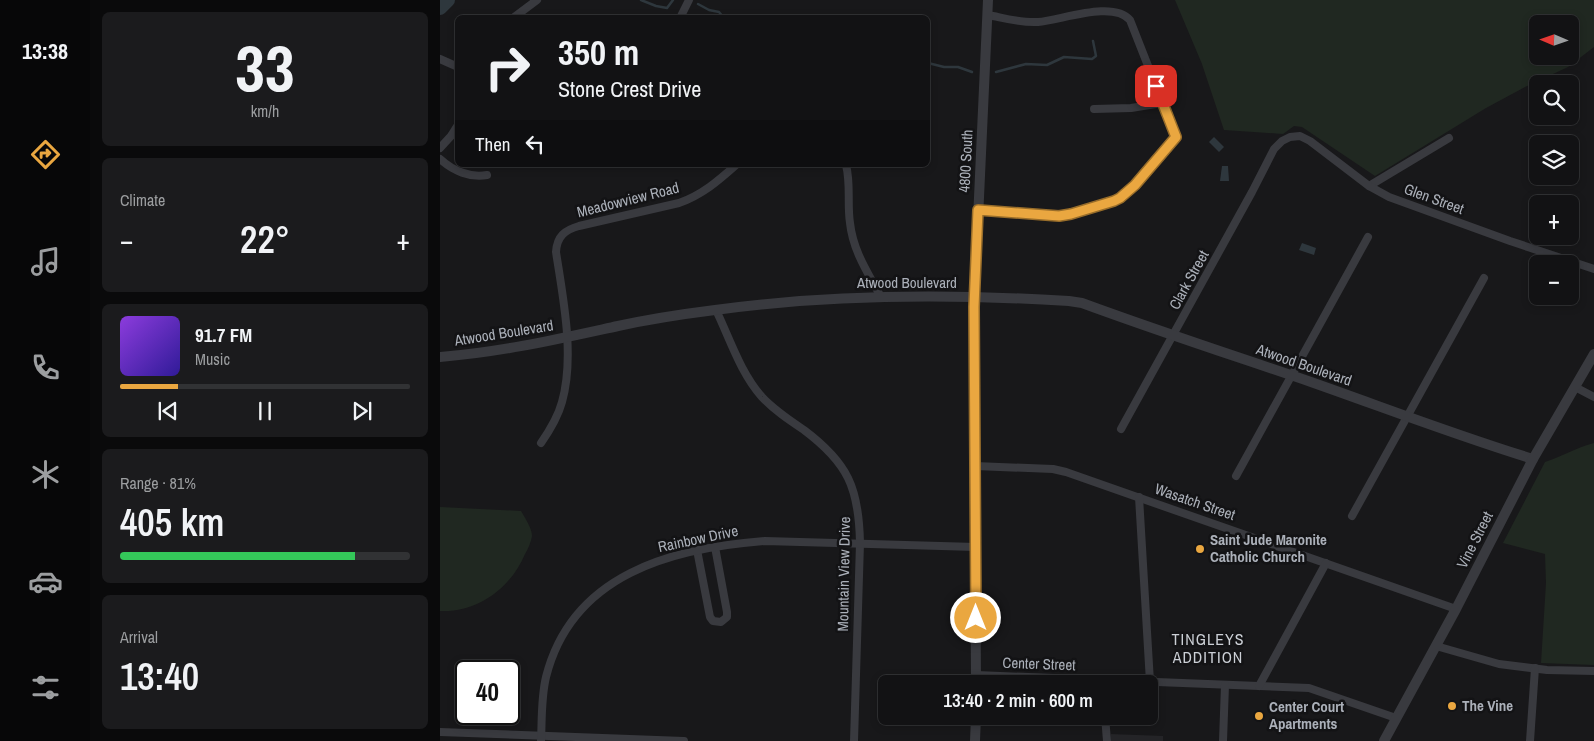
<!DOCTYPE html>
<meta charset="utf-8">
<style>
:root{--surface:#121214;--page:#1b1b1d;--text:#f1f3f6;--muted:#9c9ea0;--line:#313234;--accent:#eaa740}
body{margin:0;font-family:"Archivo Narrow",sans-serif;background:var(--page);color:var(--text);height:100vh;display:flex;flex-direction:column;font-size:19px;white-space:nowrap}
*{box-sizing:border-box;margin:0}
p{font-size:16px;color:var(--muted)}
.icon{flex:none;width:28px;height:28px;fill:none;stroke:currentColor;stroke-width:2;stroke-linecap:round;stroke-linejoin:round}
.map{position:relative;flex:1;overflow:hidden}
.side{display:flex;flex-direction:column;gap:12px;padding:12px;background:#0a0a0b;width:350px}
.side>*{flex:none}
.top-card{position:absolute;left:15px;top:15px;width:475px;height:152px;border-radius:8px;box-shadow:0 2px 8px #0003,0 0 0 1px var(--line);background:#121214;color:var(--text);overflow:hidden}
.needle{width:32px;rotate:272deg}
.controls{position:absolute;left:1089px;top:15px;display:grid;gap:10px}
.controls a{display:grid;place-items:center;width:50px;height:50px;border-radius:8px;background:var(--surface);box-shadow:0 2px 8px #0003,0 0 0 1px var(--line);font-size:25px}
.speed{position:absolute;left:15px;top:660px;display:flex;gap:10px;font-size:25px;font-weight:700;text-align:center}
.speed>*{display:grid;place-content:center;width:65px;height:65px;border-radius:50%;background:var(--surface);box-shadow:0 2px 8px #0003,0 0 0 1px var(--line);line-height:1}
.speed .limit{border:2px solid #111;border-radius:8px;background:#fff;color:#111}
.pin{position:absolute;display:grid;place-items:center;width:42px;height:42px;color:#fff;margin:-21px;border-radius:10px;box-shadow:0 2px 8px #0006}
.me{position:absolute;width:55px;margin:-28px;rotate:0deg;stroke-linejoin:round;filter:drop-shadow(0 0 4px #0008)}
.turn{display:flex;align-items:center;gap:18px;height:105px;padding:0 20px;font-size:22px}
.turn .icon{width:65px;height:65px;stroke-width:2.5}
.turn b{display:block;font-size:35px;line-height:42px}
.then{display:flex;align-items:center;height:48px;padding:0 20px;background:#0003;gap:10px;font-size:19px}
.big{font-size:38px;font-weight:600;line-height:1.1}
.side .widget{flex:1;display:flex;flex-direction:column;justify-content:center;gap:8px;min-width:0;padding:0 18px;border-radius:8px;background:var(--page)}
.side .dial{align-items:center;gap:0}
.dial b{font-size:65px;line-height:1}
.song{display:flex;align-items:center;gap:15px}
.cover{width:60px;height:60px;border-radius:8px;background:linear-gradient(135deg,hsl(270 70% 55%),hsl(250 70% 35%))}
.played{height:5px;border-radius:2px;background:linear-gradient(90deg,var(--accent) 20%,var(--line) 20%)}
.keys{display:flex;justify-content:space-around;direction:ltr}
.heat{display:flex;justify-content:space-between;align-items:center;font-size:28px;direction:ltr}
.charge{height:8px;border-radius:4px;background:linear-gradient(90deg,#34c759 81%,var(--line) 0)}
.trip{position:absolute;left:438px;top:675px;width:280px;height:50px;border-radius:8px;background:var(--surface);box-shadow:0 2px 8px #0003,0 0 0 1px var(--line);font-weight:600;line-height:50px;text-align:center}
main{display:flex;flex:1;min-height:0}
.tabs{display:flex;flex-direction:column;width:90px;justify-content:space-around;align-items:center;background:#070708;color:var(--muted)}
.tabs .icon{width:35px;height:35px}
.tabs .on{color:var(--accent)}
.tabs b{font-size:22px;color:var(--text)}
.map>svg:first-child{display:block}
.built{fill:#242427}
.green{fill:#202821;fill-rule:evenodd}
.water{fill:#2e373d}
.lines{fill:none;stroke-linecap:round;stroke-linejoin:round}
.stream{stroke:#2e373d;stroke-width:2.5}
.river{stroke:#2e373d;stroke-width:14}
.minor{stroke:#393a3f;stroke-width:8}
.tertiary{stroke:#393a3f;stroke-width:10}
.route-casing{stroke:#986d2a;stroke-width:12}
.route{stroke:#eaa740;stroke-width:9}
.poi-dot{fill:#eaa740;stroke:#131315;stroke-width:2}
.labels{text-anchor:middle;stroke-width:5;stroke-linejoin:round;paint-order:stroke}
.street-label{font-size:15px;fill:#abb0b9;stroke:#131315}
.poi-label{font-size:15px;font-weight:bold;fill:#abb0b9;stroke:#131315;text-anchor:start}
.neighbourhood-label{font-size:16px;letter-spacing:1px;fill:#cbcfd5;stroke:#131315}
</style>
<main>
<nav class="tabs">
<b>13:38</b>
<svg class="icon on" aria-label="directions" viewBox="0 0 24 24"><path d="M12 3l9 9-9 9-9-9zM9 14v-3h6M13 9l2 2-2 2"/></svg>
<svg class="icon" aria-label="music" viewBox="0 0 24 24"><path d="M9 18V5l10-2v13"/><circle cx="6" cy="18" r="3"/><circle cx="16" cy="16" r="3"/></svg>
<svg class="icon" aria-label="phone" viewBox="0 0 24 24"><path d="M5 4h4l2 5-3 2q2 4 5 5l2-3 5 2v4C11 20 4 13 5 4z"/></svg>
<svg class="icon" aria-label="climate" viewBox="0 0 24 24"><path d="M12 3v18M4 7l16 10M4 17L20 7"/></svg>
<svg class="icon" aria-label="car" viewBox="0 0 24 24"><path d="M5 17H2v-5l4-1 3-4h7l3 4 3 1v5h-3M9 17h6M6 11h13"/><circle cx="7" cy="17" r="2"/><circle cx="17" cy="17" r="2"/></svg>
<svg class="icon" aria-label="filters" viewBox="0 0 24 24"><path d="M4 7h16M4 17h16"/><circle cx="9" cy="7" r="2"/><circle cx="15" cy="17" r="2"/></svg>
</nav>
<section class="side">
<div class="widget dial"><b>33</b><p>km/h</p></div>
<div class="widget"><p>Climate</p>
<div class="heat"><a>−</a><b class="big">22°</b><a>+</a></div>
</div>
<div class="widget">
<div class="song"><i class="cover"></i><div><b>91.7 FM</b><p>Music</p></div></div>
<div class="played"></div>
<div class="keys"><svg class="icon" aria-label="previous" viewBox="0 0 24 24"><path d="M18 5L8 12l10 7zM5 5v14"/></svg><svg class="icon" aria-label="pause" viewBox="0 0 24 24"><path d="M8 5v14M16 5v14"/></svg><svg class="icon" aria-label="next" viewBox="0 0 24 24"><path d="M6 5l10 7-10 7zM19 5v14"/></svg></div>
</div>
<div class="widget"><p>Range · 81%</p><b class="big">405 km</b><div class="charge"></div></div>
<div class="widget"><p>Arrival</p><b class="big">13:40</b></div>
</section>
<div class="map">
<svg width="1154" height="741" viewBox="0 0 1154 741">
<rect width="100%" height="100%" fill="#18181a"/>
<polygon class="built" points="671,734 723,736 723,741 671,741"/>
<g class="green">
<path d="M735 0H1154V47L1128 67 1085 87 1046 108 935 176 862 127 854 126 843 134 784 130 762 64ZM1098 24H1130V56H1098Z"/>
<path d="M1154 443V665L1101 663 1106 583 1105 554 1063 543 1105 462C1123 456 1135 448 1154 443Z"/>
<path d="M0 507 81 511C85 518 92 528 92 536 91 542 88 549 85 554 71 588 37 613 0 611Z"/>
</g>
<g class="water">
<polygon points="774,137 784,147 779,152 769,142"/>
<polygon points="782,166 788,166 789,181 780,181"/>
<polygon points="862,243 876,248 874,255 859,250"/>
</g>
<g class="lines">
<g class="stream">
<polyline points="201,0 216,6 227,8 233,0"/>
<polyline points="258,4 269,10 279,12 284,18"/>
<polyline points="488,63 504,67 518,67 532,72"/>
<polyline points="556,72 586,64 607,65 624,57 652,59 656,56 653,41"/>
</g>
<polyline class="river" points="0,8 8,0"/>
<g class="minor">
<polyline points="73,18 97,0"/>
<polyline points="240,18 249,0"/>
<polyline points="0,59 18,67"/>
<polyline points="654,109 691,108 722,103"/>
<polyline points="0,148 11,136 18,125"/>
<path d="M0 159C13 171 30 178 47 175"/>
<path d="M406 165C411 184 407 204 410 223 413 251 428 273 441 297"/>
<polyline points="929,186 1009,138"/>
<path d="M538 210 619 216 631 215 674 201C695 191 720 156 736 137L690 20C673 0 622 20 598 22 580 23 564 18 548 15"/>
<path d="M276 310C290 339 300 372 322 397 334 410 349 420 364 430 408 463 419 488 420 543L414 741"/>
<polyline points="1135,387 1154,397"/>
<polyline points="681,429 812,192 834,149 842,141 850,137 860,136 870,141 929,186 949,197 1070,241 1154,269"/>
<path d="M101 443C110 430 118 417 122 402 135 356 123 298 116 252 117 236 125 230 139 226L239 203C262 195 278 181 296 165"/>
<polyline points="535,466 613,469 626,472 1016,609"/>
<polyline points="796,476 928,237"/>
<polyline points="699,497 710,682"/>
<polyline points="912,516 1044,278"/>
<polyline points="257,550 270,617 273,621 281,622 287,617 287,612 275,547"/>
<polyline points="996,646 1059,664 1107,670 1154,671"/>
<polyline points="536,675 869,688 956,718"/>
<polyline points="819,686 886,563"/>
<polyline points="665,716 667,741"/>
<polyline points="0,732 244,741"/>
<path d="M101 741C102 719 101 698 106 677 132 574 232 548 325 541L536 547"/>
<polyline points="783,741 785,685"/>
<polyline points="1090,741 1095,668"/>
</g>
<g class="tertiary">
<path d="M0 357C62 352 118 339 178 326 210 319 243 314 275 310 391 294 512 294 629 301L642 303C718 331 795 356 871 382 945 408 1018 436 1093 459"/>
<polyline points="536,684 534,307 548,0"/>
<polyline points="535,741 536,716"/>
<polyline points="944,741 1016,609 1093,459 1154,354"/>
</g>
</g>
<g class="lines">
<defs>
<polyline id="route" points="536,618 534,307 538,210 619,216 631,214 674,201 680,198 695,185 736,137 716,86"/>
</defs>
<use href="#route" class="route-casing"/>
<use href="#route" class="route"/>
</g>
<g class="poi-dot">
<circle cx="760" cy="549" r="5"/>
<circle cx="1012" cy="706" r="5"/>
<circle cx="819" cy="716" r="5"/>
</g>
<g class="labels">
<g class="street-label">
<text transform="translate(526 161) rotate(-87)" y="5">4800 South</text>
<text transform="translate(994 199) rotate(20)" y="5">Glen Street</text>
<text transform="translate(188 200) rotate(-14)" y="5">Meadowview Road</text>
<text transform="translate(749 280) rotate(-61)" y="5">Clark Street</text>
<text x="467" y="288">Atwood Boulevard</text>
<text transform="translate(64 333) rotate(-9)" y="5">Atwood Boulevard</text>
<text transform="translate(864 365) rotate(19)" y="5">Atwood Boulevard</text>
<text transform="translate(755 502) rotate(19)" y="5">Wasatch Street</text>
<text transform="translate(258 539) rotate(-12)" y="5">Rainbow Drive</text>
<text transform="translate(1035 540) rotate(-63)" y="5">Vine Street</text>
<text transform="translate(404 574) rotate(-89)" y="5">Mountain View Drive</text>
<text transform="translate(599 664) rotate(2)" y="5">Center Street</text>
</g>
<g class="poi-label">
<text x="770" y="545">Saint Jude Maronite<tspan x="770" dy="17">Catholic Church</tspan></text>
<text x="1022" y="711">The Vine</text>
<text x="829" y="712">Center Court<tspan x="829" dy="17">Apartments</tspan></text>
</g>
<g class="neighbourhood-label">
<text x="768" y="645">TINGLEYS<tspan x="768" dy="18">ADDITION</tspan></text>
</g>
</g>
</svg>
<div class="controls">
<a><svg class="needle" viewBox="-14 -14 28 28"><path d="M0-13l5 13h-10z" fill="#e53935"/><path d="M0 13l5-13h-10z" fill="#9c9ea0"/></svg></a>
<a><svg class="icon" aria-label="search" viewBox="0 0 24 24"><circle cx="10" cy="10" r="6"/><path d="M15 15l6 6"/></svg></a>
<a><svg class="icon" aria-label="layers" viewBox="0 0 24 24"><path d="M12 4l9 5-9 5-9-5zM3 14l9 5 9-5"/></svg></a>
<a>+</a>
<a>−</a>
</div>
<div class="speed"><div class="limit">40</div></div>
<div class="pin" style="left:716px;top:86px;background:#d93025"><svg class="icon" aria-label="arrive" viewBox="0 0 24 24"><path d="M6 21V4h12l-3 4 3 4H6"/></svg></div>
<svg class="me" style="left:536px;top:618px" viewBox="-20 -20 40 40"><circle r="17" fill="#eaa740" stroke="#fff" stroke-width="3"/><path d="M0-11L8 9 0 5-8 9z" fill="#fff"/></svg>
<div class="trip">13:40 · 2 min · 600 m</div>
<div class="top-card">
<div class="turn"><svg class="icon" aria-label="right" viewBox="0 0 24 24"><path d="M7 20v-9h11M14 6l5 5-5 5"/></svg><div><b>350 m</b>Stone Crest Drive</div></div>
<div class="then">Then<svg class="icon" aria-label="left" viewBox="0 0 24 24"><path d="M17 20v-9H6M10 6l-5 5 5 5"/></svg></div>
</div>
</div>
</main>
